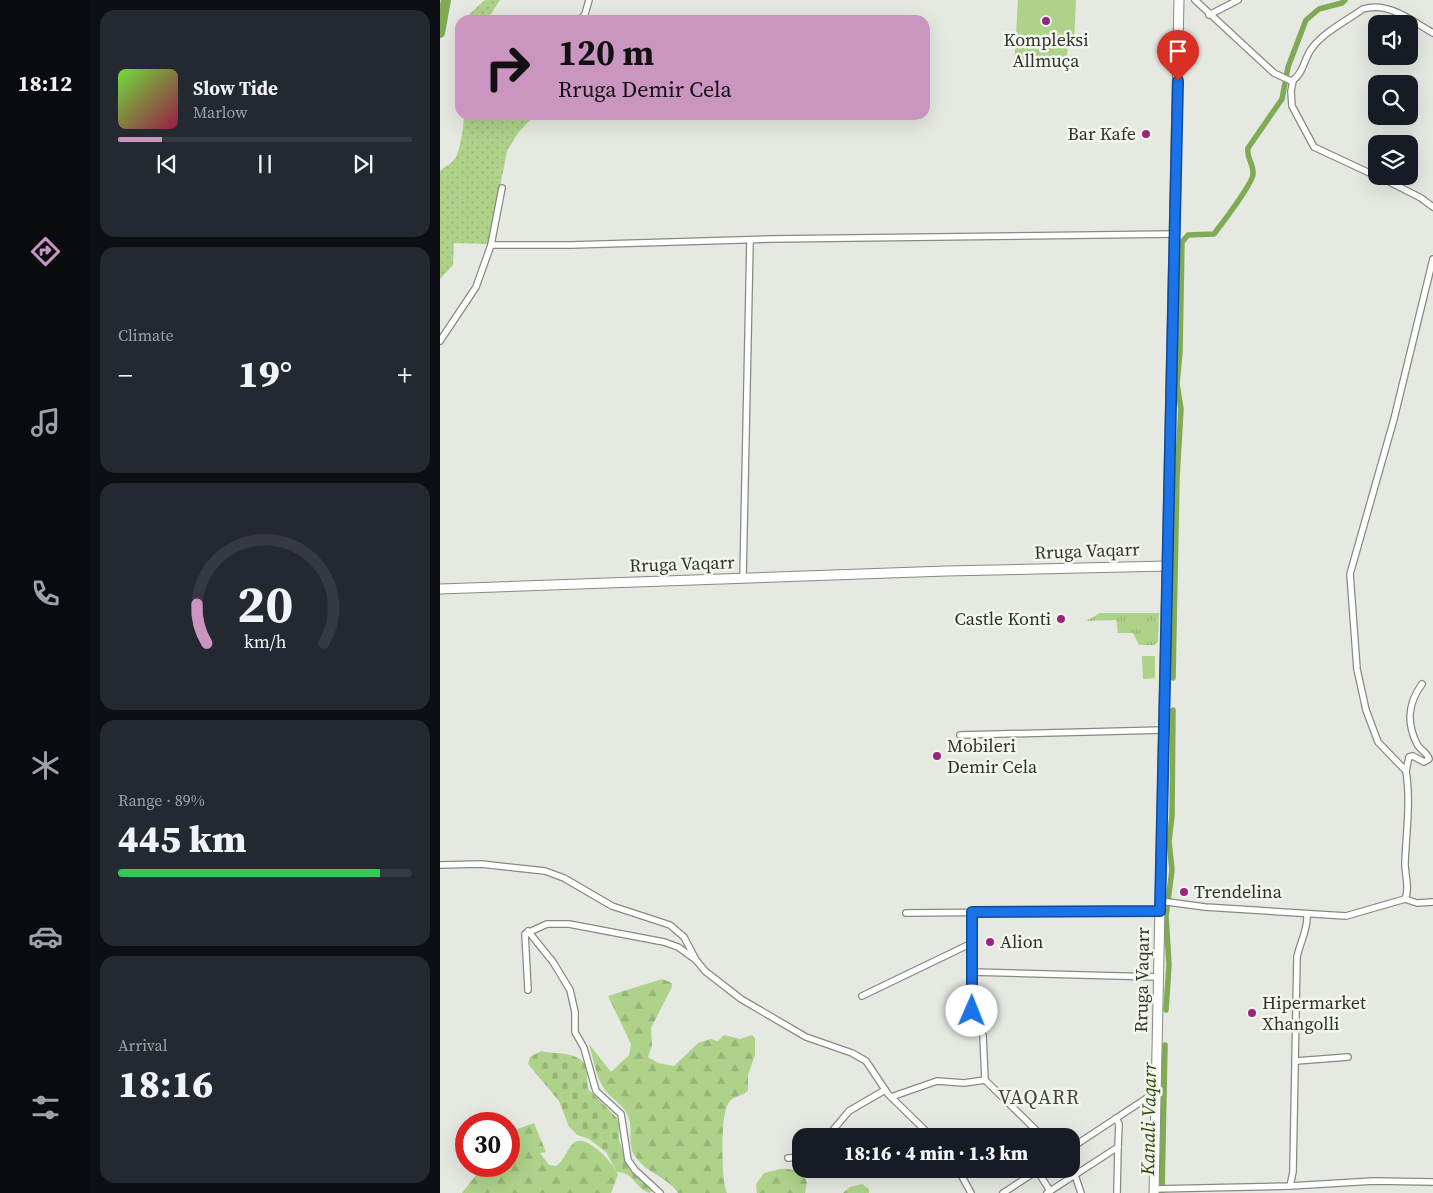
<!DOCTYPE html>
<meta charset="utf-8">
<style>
:root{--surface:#171b24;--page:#242831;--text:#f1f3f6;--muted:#9ea1a6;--line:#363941;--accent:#ca95c0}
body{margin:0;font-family:"Source Serif 4",serif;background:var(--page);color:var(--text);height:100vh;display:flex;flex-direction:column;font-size:19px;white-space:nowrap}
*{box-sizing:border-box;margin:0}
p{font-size:16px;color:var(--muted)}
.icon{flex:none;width:28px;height:28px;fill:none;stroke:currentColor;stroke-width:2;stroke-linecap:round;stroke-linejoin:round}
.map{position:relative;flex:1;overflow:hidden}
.drawer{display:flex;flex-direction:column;gap:10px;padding:10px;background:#0d0f14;width:350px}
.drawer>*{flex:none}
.guide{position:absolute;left:15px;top:15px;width:475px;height:105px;border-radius:15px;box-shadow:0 5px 20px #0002;background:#ca95c0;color:#111;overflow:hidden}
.buttons{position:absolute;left:928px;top:15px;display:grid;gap:10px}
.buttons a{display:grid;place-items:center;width:50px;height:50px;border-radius:10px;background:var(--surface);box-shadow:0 5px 20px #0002;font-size:25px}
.speed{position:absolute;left:15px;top:1112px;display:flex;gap:10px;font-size:25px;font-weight:700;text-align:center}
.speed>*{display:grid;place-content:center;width:65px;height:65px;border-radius:50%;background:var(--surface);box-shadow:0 5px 20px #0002;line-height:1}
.speed .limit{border:8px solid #d22;background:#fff;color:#111}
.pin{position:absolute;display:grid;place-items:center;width:42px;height:42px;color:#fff;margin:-51px -21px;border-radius:50% 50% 50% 0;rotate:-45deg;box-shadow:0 0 5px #0007}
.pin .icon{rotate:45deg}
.me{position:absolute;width:55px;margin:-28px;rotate:1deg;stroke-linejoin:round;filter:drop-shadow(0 0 4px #0008)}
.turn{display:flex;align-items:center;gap:18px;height:105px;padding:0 20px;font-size:22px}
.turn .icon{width:65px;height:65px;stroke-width:2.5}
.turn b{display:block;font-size:35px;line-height:42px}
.big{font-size:38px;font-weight:800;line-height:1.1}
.drawer .widget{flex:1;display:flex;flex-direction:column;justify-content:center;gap:8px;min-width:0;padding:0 18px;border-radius:15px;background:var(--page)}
.drawer .dial{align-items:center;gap:0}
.dial svg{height:130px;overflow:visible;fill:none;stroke:var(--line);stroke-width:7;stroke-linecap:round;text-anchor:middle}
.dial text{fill:var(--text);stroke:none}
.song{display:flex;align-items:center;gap:15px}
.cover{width:60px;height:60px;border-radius:8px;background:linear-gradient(135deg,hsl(100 70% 55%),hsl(340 70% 35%))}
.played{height:5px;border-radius:2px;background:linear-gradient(90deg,var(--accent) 15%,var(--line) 15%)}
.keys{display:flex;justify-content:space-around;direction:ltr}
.heat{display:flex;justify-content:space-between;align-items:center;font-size:28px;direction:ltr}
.charge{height:8px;border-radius:4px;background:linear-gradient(90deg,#34c759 89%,var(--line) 0)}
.trip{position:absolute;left:352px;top:1128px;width:288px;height:50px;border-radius:15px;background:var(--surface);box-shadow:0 5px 20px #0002;font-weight:800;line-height:50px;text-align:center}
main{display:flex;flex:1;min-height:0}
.menu{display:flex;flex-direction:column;width:90px;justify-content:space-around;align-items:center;background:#090b0e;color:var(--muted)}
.menu .icon{width:35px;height:35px}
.menu .current{color:var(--accent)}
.menu b{font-size:22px;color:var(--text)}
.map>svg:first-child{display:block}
.grass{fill:url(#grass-dots)}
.forest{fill:url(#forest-firs)}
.cemetery{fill:url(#cemetery-stones)}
.park{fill:url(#park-tufts)}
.pitch{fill:#aed28a}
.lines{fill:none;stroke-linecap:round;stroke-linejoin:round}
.canal{stroke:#81aa55;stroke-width:5.5}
.river{stroke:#81aa55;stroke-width:10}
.minor-casing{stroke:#868a83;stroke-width:8}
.secondary-casing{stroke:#868a83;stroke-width:11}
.primary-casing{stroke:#868a83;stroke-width:11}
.minor{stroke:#fff;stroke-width:5.5}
.secondary{stroke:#fff;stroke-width:9}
.primary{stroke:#fff;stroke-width:9}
.route-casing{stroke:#114b97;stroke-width:12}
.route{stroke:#1a73e8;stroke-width:9}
.poi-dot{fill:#9b237d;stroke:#f2f6ef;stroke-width:2}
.labels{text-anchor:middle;stroke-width:5;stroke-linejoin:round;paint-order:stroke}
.poi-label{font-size:18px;fill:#30312e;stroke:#f2f6ef;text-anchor:start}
.street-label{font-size:18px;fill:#30312e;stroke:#f2f6ef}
.water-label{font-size:19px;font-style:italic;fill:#2d4707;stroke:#f2f6ef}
.quarter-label{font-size:20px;letter-spacing:1px;fill:#424540;stroke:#f2f6ef}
</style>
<main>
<nav class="menu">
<b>18:12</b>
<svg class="icon current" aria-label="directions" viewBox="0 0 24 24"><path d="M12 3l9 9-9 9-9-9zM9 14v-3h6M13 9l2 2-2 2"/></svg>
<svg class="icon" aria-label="music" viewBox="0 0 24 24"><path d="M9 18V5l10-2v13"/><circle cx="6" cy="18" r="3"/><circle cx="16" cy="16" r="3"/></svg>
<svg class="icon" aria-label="phone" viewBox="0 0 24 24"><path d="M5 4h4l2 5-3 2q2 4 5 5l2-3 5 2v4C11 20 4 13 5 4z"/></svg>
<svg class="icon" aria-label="climate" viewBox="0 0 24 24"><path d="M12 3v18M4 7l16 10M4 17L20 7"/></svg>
<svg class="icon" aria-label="car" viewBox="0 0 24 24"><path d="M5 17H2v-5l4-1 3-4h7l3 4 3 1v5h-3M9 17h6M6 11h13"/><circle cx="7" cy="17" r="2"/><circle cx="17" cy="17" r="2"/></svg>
<svg class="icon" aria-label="filters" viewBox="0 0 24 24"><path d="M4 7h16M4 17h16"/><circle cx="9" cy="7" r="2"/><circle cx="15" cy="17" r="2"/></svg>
</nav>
<section class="drawer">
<div class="widget">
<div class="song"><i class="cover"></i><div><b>Slow Tide</b><p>Marlow</p></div></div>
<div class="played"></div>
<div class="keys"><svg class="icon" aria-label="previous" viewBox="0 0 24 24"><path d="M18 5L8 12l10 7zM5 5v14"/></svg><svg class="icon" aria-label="pause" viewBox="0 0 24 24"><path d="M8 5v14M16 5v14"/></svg><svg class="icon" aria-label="next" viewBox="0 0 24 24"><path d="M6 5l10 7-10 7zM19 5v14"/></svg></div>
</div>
<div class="widget"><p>Climate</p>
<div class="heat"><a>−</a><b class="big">19°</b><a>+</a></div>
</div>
<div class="widget dial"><svg viewBox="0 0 100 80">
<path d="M14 69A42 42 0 1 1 86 69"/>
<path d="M14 69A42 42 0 0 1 8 45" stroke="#ca95c0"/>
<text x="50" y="56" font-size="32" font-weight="700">20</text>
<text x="50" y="72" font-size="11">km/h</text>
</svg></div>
<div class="widget"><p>Range · 89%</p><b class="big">445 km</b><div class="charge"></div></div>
<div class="widget"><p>Arrival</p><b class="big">18:16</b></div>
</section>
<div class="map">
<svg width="993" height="1193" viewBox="0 0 993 1193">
<defs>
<pattern id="grass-dots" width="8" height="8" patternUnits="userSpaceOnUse" patternTransform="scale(1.25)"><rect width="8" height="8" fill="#aed28a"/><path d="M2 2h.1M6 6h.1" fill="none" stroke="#96b577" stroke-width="1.8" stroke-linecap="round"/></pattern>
<pattern id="forest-firs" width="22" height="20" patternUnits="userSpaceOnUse" patternTransform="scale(1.25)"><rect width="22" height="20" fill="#aed28a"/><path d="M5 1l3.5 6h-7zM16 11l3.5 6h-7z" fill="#96b577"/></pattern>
<pattern id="cemetery-stones" width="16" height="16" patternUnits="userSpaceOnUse" patternTransform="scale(1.25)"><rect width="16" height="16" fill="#aed28a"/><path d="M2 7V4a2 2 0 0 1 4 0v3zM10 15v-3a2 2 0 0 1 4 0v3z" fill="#96b577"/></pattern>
<pattern id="park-tufts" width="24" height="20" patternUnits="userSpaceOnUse" patternTransform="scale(1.25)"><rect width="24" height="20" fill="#aed28a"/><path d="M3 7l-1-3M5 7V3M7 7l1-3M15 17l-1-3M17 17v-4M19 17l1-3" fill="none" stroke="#96b577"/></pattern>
</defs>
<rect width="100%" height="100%" fill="#e5e9e2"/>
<g class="grass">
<polygon points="45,0 60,0 47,20 23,20"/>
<path d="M24 115H71L91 119 78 133 67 151 49 244 14 243 13 265 0 279V171C4 167 9 165 13 161 20 155 24 125 24 115Z"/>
</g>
<g class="forest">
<path d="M222 979 232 983V987L211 1028 212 1045 208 1057 218 1063 234 1066 258 1043 271 1039 278 1041 284 1035 300 1039 312 1035 315 1038V1055L308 1075V1091C301 1097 292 1095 287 1106 281 1117 281 1182 287 1193H238C228 1177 207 1174 195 1156 187 1145 193 1132 189 1119 185 1104 171 1100 163 1087 156 1076 153 1057 149 1044L171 1072 189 1055 191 1044 168 996Z"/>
<path d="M94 1123 106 1152 100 1153 109 1165 116 1166C125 1160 128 1146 135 1142 147 1134 175 1164 178 1175L171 1193H22L43 1166H69V1132Z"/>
<path d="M340 1169C351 1168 362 1171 367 1182L365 1193H317L316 1184 324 1173Z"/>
<polygon points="422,1184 429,1189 429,1193 403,1193 410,1187"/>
</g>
<path class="cemetery" d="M101 1051C117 1055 134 1050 146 1065L148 1089 176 1117 179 1124V1140L187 1163 213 1189 210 1193C196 1190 194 1172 177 1172L166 1152 149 1139 138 1135 129 1127 119 1101 88 1064 90 1057Z"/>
<polygon class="park" points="660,613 719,613 718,642 714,645 699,645 693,633 678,633 676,620 646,621"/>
<g class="pitch">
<polygon points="578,0 636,0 634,43 628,43 626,67 574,69"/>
<polygon points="702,656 715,656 715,678 703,679"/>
</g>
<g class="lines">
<g class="canal">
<path d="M733 678 737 478 741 409 737 384 740 352 742 242 748 235 774 234C781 225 813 183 813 174 814 163 806 159 808 148L842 99 848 67 866 20 879 9 902 3 905 0"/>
<polyline points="726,1010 729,965 726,916 732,870 729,841 732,816 733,710"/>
<polyline points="722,1193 725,1045"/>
</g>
<polyline class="river" points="0,33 6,0"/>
<defs>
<g id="minor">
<path d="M755 0 834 73 851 81C863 76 864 58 872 48 884 32 906 21 923 9 948 1 972 21 993 33"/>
<polyline points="769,15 798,0"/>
<polyline points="140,20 145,14 149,0"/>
<polyline points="853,81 851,91 852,106 874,147 936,176"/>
<polyline points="938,176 981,198 993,207"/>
<polyline points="62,188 51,245 131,245 330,239 735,234"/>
<polyline points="0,341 36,287 51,245"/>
<polyline points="303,578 310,241"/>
<polyline points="520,735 724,730"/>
<path d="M966 771 969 757 973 756 984 762 989 759C988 753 980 750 977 744 966 722 968 703 982 684"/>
<polyline points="0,865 41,864 105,871 124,878 172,906 230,925 244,937 256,960 265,971 301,999 366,1037 412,1053 426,1061 448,1094 491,1136"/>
<path d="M965 899C970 889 965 875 965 864 966 833 971 802 966 771L938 742 926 710 917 669 910 574 954 419 993 259"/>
<polyline points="720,901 765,907 906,916 965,899 977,903 993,902"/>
<polyline points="532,912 531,1014 543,1035 545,1080"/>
<polyline points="466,913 720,911"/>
<polyline points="88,931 113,962 130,990 135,1012 135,1032 144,1048 156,1091 181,1114 188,1160 195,1170 220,1193"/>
<polyline points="532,972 718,977"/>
<polyline points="88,990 85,934 107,924 129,924 224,942 238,947 256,960"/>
<polyline points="422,996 532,943"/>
<polyline points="856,1061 908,1057"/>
<polyline points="451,1097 497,1081 524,1083 545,1080 602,1136"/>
<polyline points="388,1136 409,1111 445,1090"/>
<polyline points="631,1148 716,1092"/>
<polyline points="348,1158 361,1157"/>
<polyline points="518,1169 531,1193"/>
<polyline points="597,1170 610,1191"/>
<polyline points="635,1175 641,1193"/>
<path d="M850 1186 853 1172 857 957C860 942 868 930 867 915"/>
<polyline points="714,1189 850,1186 934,1181 993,1182"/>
<polyline points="563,1193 600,1169"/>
<polyline points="607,1193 678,1147 679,1124 676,1118"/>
<polyline points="677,1193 678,1147"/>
</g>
<polyline id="secondary" points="0,589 506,571 728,566"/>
<polyline id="primary" points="714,1193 739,0"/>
</defs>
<use href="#minor" class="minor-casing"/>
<use href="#secondary" class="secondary-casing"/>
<use href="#primary" class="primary-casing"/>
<use href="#minor" class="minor"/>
<use href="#secondary" class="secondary"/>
<use href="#primary" class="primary"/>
</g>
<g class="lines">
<defs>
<polyline id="route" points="532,1011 532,912 720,911 738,81"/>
</defs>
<use href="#route" class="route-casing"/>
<use href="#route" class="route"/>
</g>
<g class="poi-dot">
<circle cx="606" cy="21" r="5"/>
<circle cx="706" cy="134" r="5"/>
<circle cx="621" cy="619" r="5"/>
<circle cx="497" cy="756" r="5"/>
<circle cx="744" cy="892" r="5"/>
<circle cx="550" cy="942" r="5"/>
<circle cx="812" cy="1013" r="5"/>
</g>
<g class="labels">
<g class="poi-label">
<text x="606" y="46" text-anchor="middle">Kompleksi<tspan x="606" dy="21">Allmuça</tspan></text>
<text x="696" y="140" text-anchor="end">Bar Kafe</text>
<text x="611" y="625" text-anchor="end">Castle Konti</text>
<text x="507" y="752">Mobileri<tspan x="507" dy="21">Demir Cela</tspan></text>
<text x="754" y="898">Trendelina</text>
<text x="560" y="948">Alion</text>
<text x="822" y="1009">Hipermarket<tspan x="822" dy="21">Xhangolli</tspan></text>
</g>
<g class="street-label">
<text transform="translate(647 551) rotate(-2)" y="6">Rruga Vaqarr</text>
<text transform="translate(242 564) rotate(-2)" y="6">Rruga Vaqarr</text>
<text transform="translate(702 980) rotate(-89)" y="6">Rruga Vaqarr</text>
</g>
<g class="water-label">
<text transform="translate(708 1119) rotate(-89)" y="7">Kanali Vaqarr</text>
</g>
<g class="quarter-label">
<text x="599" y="1104">VAQARR</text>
</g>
</g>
</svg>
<div class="buttons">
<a><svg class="icon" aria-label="sound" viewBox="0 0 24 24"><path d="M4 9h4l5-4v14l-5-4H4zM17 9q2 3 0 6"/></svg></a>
<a><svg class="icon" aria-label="search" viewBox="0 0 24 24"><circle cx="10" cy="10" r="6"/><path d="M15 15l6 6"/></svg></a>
<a><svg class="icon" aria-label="layers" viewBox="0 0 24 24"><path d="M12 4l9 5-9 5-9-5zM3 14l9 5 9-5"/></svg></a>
</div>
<div class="speed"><div class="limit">30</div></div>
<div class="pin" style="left:738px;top:81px;background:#d93025"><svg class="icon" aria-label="arrive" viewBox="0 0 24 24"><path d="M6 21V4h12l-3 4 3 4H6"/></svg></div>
<svg class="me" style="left:532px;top:1011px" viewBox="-20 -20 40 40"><circle r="19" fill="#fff"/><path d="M0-13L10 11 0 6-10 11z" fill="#1a73e8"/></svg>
<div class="trip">18:16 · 4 min · 1.3 km</div>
<div class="guide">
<div class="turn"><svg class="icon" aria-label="right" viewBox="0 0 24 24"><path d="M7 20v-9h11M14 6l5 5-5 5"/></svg><div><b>120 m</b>Rruga Demir Cela</div></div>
</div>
</div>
</main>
